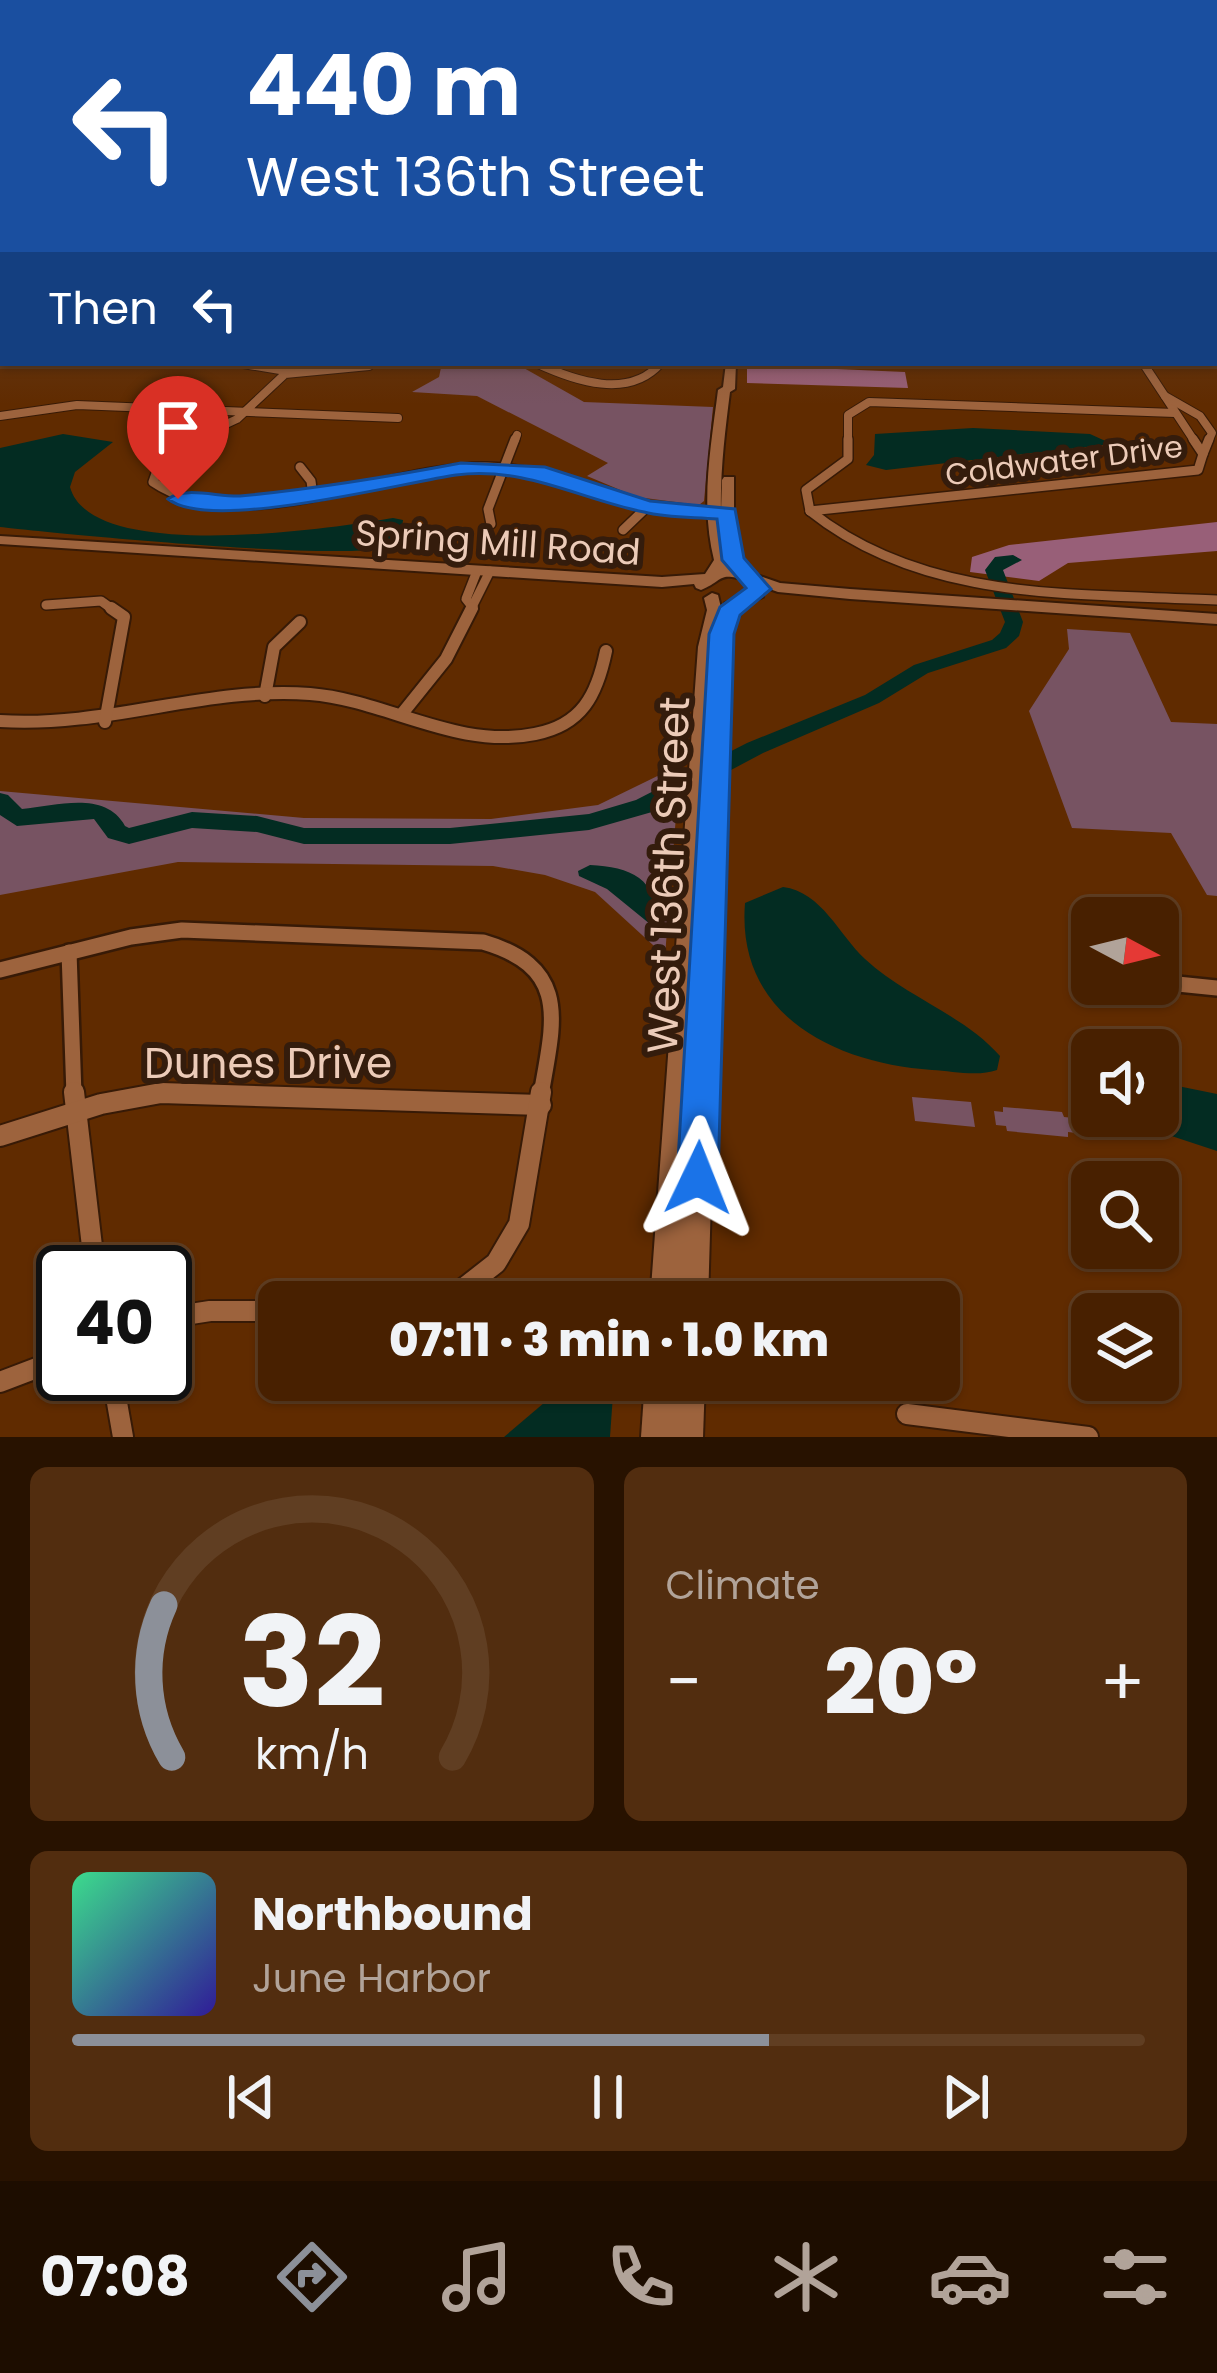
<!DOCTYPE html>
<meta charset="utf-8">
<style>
:root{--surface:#482000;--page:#522d0f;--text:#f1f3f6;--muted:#b1a399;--line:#603e22;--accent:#8c9099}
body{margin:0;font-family:Poppins,sans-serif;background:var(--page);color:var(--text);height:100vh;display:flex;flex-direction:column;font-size:45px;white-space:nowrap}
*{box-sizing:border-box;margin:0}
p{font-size:39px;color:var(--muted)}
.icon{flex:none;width:66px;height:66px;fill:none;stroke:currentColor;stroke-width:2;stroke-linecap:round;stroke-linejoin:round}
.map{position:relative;height:1437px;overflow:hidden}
.sheet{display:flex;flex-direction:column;gap:30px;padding:30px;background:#281200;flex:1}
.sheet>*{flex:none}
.banner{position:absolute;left:0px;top:0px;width:1218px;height:366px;box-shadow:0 3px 9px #0004,0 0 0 3px var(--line);background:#1a4fa0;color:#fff;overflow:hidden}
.needle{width:78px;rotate:97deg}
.tools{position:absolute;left:1071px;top:897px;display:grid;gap:24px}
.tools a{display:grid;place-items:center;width:108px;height:108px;border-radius:18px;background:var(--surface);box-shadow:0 3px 9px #0004,0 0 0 3px var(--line);font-size:60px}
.speed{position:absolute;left:36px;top:1245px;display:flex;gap:24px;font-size:60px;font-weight:700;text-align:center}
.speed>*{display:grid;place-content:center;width:156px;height:156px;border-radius:50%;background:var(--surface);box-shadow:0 3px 9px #0004,0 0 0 3px var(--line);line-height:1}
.speed .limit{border:6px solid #111;border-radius:18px;background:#fff;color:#111}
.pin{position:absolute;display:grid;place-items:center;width:102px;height:102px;color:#fff;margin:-123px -51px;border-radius:50% 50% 50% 0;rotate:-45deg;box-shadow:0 0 12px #0007}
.pin .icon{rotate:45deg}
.me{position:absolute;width:132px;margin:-66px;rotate:2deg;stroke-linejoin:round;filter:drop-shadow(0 0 9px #0008)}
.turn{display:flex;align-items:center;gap:42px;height:252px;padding:0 48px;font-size:54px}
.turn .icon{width:156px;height:156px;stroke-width:2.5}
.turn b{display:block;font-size:84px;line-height:102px}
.then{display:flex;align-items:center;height:114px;padding:0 48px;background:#0003;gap:24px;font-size:45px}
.big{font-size:90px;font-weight:800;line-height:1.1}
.sheet .widget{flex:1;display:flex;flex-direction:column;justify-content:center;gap:18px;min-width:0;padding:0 42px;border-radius:18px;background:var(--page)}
.sheet .dial{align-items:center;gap:0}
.dial svg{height:312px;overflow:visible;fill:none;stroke:var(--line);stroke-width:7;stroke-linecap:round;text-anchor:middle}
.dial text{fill:var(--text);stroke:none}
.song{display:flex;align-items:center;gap:36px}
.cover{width:144px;height:144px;border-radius:18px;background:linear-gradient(135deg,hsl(150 70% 55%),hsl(250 70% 35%))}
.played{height:12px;border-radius:6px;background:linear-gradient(90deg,var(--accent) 65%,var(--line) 65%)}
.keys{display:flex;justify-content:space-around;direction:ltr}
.heat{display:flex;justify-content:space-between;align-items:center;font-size:66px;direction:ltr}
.sheet .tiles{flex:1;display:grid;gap:30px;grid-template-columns:1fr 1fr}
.widget:last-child{grid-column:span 2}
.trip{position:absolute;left:258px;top:1281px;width:702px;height:120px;border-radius:18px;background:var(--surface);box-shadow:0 3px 9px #0004,0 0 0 3px var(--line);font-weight:800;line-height:120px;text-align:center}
.dock{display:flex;height:192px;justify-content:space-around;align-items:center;background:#1d0d00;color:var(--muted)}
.dock .icon{width:84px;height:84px}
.dock .on{color:var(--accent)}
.dock b{font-size:54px;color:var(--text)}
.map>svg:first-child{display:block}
.green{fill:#775362}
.forest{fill:#985f78}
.water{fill:#032c22}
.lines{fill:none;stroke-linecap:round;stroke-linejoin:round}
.river{fill:#032c22;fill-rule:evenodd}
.street-far4-casing{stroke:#371a06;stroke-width:10}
.street-far3-casing{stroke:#371a06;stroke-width:12}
.street-far2-casing{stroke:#371a06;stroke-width:16}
.street-far1-casing{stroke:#371a06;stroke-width:20}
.street-casing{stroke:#371a06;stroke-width:24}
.secondary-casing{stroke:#371a06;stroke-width:4}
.street-far4{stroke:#9d633d;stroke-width:8}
.street-far3{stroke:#9d633d;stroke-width:9}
.street-far2{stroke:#9d633d;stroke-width:12}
.street-far1{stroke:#9d633d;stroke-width:15}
.street{stroke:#9d633d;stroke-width:20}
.secondary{fill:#9d633d;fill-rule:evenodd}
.route{fill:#1a73e8;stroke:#114b97;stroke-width:3}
.labels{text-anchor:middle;stroke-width:12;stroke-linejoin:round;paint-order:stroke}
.far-street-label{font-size:30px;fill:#eccbb8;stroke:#341c0c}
.street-label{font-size:36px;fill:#eccbb8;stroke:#341c0c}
.near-street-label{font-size:42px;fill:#eccbb8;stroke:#341c0c}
</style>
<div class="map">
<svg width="1217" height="1437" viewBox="0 0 1217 1437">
<rect width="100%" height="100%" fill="#602b00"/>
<g class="green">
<polygon points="442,363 515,363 584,402 713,407 704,501 699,505 637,497 587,476 608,463 477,396 412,392 439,377"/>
<polygon points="1067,629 1130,633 1171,722 1217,724 1217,896 1207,895 1171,833 1072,828 1029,711 1069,649"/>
<polygon points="680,765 665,956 595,892 545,875 493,866 178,862 0,895 0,791 304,818 491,819 598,805"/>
<polygon points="912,1097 971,1102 975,1127 915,1121"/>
<polygon points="1003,1107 1062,1112 1064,1117 1074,1118 1077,1133 1068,1132 1068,1137 1007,1131 1006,1126 996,1125 994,1111 1003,1112"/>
</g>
<g class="forest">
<polygon points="747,365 905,372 908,388 747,383"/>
<polygon points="1217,522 1217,551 1068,563 1039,581 970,572 972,557 1009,545"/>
</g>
<g class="water">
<polygon points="973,428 1090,434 1112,444 886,470 866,465 874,455 875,434"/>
<path d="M63 434 113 442 75 472 70 487C91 565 334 528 393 518L403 520C402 528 400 539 393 545 365 564 51 533 0 527V448Z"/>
<path d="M590 865C630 867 659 878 656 924H650L607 889 579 876 578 871Z"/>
<path d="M783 887C822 892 839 935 865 959 906 997 964 1015 1000 1056L997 1070C978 1077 952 1071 932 1070 835 1063 736 1016 745 903Z"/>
<polygon points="1158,1082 1217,1094 1217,1151 1111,1116 1158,1116"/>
<polygon points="571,1380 614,1380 610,1437 504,1437"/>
</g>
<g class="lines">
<path class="river" d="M1013 555 1022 560 1003 570 1023 622 1019 636 1006 648 928 673 879 703 763 753 652 812 589 830 450 844H304L257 832 192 828 129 844 108 838 94 819 17 826 0 815V793L8 795 22 809C57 806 105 790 125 826L129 828 192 812 257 816 304 828H450L589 814 636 800 747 743 865 695 914 665 992 640 1000 633 1005 622 985 570 995 557Z"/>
<defs>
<g id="street-far4">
<polyline points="237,363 292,372"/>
<path d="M536 363C575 381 629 400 661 363"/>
<polyline points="1143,363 1195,442"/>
<polyline points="1165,396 1200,416 1212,433 1208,442"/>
<polyline points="0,416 77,405 398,418"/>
<polyline points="188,442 237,419 285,374 369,366"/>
<polyline points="514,442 517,435"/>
<polyline points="848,442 848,415 869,402 1175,413"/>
</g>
<g id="street-far3">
<path d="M195 439 161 459 153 482C242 542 386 466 486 467 545 468 591 494 646 507 670 513 696 512 720 513"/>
<polyline points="1203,454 1209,439"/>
<polyline points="300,467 311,481 313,496"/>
<polyline points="810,511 1198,470 1203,454 1193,439"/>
<polyline points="810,511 806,490 848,459 848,439"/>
<path d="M810 511C925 603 1077 593 1217 600"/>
<polyline points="491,524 488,509 515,439"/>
<polyline points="623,530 647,507"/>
<polyline points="470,604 466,599 477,571"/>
<polyline points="46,605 101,601 115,611"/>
<polyline points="470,611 490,571"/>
</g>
<g id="street-far2">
<polyline points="265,696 274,647 300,622"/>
<polyline points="401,715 446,659 472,608"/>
<path d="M0 721C107 728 207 686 310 694 386 700 457 750 535 734 582 725 597 695 606 651"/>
<polyline points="105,722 124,617 111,608"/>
</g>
<g id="street-far1">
<polyline points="69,952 74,1095"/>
<path d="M0 970 131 937 182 930 483 942C572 968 553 1023 541 1095"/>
<polyline points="1158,982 1217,988"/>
<polyline points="149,1095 231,1095"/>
</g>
<g id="street">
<polyline points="74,1092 95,1272"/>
<polyline points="0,1136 101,1104 161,1093 541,1105"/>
<polyline points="446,1302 496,1263 519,1224 541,1092"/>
<polyline points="165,1318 210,1311 279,1311"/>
<polyline points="112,1374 123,1437"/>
<polyline points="0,1382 63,1358"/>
<polyline points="907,1414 1088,1437"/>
</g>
<g id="secondary">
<polygon points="3,294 3,301 0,302 0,295"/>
<path d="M726 363H736L735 389 730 392C725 432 720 472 721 512L722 480 724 477H734V532L743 565 740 569 780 583 850 589 1217 614V624L850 599 778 592 764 587 763 597C724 612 730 652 726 688L708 1302H650L698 647 707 610 704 598 712 593 718 595 722 612 728 606 725 603 750 592 747 581C717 571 724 581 701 590L696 588 694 584 662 587 0 544V536L662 577 705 574 714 560C700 504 711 446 718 390L723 387Z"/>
<polygon points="645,1380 705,1380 703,1437 641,1437"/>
</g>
</defs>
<use href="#street-far4" class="street-far4-casing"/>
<use href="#street-far3" class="street-far3-casing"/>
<use href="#street-far2" class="street-far2-casing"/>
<use href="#street-far1" class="street-far1-casing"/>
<use href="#street" class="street-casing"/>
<use href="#secondary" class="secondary-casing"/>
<use href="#street-far4" class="street-far4"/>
<use href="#street-far3" class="street-far3"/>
<use href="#street-far2" class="street-far2"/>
<use href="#street-far1" class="street-far1"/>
<use href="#street" class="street"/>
<use href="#secondary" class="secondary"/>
</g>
<linearGradient id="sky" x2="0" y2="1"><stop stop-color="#351800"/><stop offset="0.5" stop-color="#694a37"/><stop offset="1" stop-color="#694a37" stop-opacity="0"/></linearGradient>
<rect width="1217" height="404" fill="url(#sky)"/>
<path class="route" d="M461 463 545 467 650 501 735 509 744 558 771 589 740 615 734 634 718 1178 712 1192 698 1198 683 1192 677 1178 709 634 720 607 746 588 722 560 717 519C693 517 667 518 644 512 580 499 524 466 456 475 400 483 210 533 168 499 184 486 218 497 240 496 315 489 387 477 461 463Z"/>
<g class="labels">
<g class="far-street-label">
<text transform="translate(1064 461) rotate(-7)" y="10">Coldwater Drive</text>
</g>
<g class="street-label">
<text transform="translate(498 542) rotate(4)" y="13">Spring Mill Road</text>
</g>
<g class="near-street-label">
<text transform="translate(668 875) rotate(-88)" y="15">West 136th Street</text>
<text x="268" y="1078">Dunes Drive</text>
</g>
</g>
</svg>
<div class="tools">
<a><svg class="needle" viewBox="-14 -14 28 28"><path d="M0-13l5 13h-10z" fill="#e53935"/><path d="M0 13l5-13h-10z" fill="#b1a399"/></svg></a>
<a><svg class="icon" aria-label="sound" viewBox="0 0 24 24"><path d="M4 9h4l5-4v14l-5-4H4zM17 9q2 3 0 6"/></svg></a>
<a><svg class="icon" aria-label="search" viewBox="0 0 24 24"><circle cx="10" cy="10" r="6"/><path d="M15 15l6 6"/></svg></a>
<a><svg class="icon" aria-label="layers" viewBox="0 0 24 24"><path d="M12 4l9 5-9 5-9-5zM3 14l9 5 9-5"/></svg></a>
</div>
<div class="speed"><div class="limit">40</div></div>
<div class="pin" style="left:178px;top:499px;background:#d93025"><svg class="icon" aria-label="arrive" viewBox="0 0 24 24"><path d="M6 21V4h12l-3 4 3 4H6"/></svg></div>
<svg class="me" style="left:698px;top:1178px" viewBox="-20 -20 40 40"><path d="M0-17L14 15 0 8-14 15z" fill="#1a73e8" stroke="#fff" stroke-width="4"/></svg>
<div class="trip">07:11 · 3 min · 1.0 km</div>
<div class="banner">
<div class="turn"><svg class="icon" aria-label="left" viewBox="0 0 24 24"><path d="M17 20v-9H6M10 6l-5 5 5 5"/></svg><div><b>440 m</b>West 136th Street</div></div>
<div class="then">Then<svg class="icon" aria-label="left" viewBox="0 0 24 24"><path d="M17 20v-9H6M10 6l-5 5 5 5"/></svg></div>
</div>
</div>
<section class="sheet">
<div class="tiles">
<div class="widget dial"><svg viewBox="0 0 100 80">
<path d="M14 69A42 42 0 1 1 86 69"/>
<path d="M14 69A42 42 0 0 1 12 30" stroke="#8c9099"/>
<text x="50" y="56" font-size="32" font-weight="700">32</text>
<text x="50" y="72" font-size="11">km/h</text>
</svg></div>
<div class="widget"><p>Climate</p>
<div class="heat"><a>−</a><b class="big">20°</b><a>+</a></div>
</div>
<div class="widget">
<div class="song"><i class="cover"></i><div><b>Northbound</b><p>June Harbor</p></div></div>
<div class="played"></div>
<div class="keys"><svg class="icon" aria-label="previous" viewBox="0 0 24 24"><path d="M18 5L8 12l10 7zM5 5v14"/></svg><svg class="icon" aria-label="pause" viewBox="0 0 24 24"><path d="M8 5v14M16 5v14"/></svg><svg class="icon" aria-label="next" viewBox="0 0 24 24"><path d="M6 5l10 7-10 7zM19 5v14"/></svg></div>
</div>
</div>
</section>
<nav class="dock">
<b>07:08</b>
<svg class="icon on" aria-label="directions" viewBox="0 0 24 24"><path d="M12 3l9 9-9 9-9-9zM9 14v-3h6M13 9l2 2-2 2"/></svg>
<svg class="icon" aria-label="music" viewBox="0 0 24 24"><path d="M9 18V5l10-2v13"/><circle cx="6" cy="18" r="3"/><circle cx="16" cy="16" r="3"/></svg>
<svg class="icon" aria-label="phone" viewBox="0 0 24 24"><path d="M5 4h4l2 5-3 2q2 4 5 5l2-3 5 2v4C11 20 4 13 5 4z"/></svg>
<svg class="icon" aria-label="climate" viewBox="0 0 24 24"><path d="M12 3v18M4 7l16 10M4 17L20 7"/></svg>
<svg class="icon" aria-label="car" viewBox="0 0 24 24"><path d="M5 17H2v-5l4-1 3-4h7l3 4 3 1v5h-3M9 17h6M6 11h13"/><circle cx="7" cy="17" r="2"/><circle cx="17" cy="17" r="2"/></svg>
<svg class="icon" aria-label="filters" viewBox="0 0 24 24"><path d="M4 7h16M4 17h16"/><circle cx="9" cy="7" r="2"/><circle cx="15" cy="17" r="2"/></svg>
</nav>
